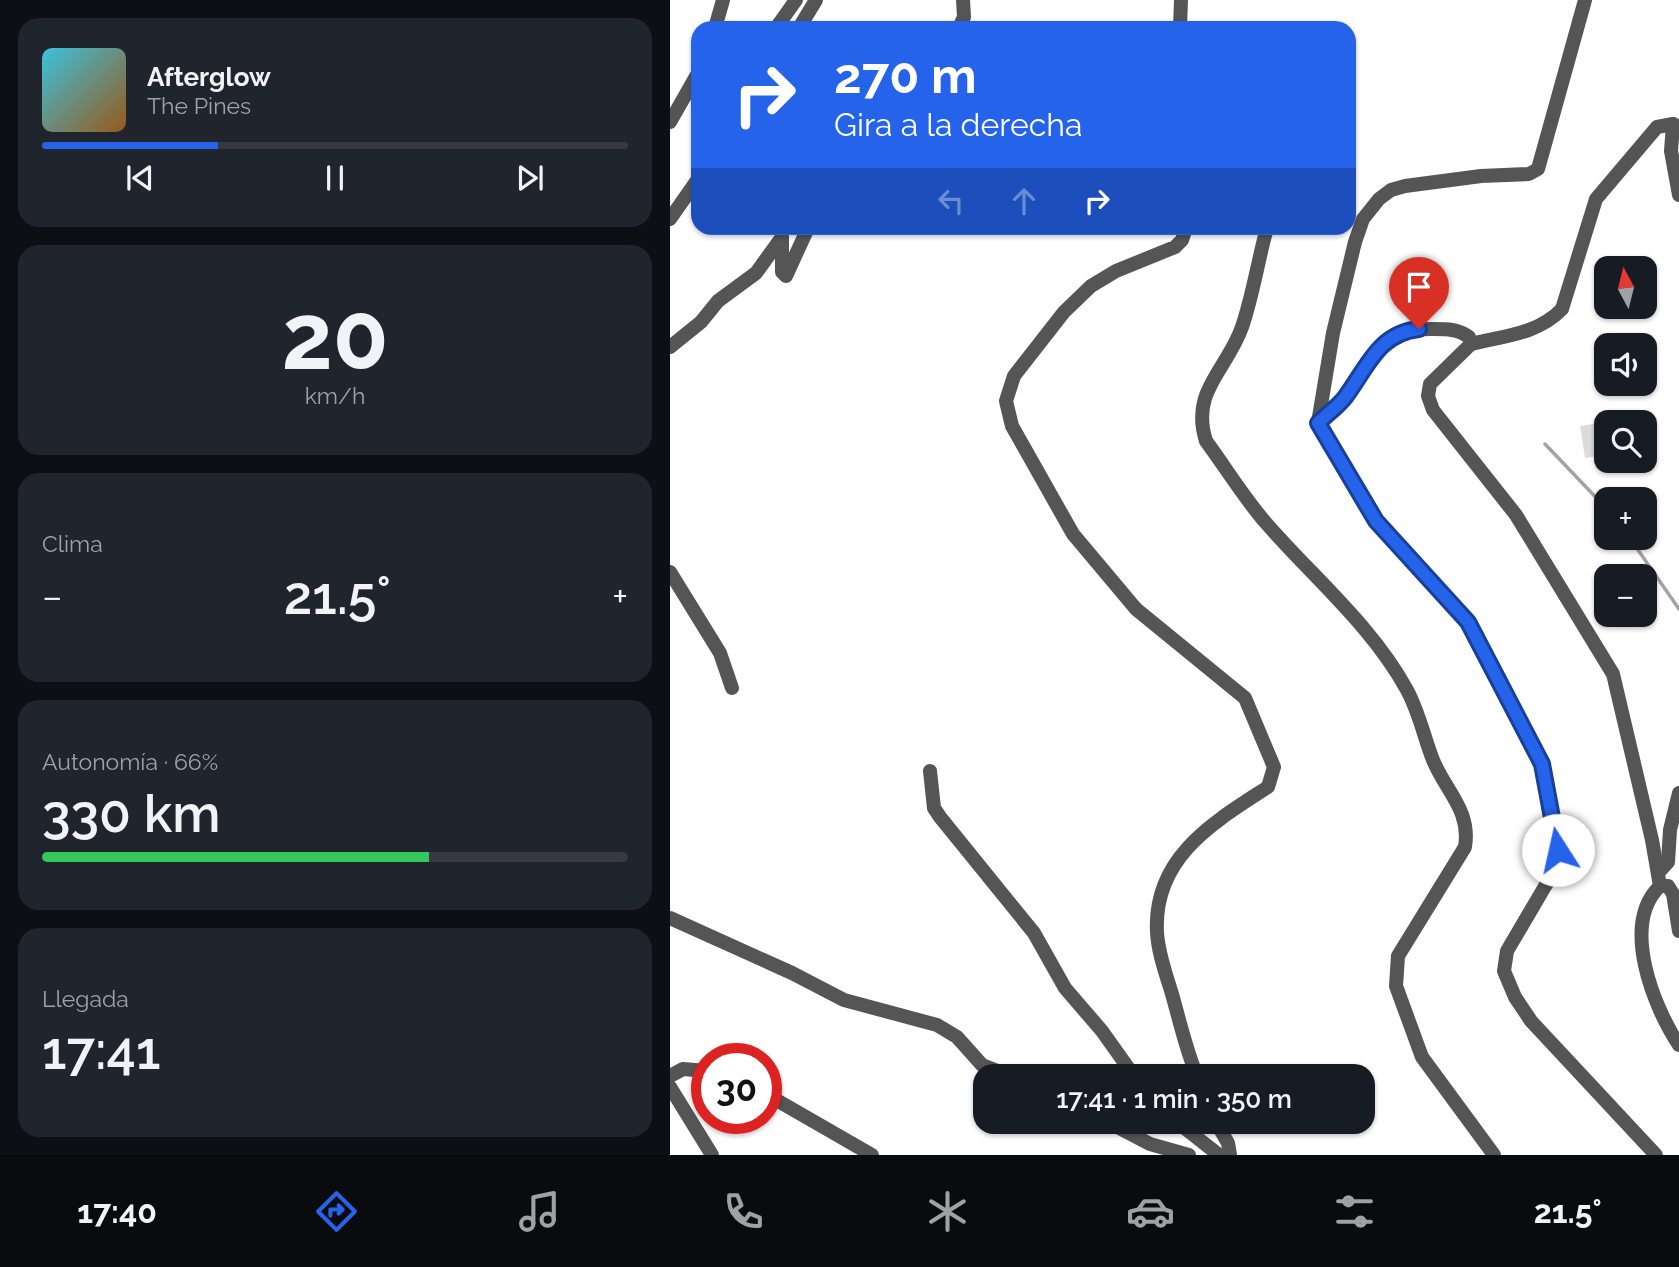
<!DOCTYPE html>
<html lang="es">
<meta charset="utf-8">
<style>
:root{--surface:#171b24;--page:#20242c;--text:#f1f3f6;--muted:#9ea1a6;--line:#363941;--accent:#2563eb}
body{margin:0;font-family:Raleway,sans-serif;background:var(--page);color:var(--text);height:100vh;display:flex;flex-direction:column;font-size:26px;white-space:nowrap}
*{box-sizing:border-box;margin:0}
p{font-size:23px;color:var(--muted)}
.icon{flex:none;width:38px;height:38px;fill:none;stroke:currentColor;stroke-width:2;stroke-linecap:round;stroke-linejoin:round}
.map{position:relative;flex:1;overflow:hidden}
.sheet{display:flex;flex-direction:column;gap:18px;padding:18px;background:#0d0f14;width:670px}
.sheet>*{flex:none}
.banner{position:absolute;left:21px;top:21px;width:665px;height:214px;border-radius:21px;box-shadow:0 2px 5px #0004;background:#2563eb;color:#fff;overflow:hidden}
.needle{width:46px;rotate:353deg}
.tools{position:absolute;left:924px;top:256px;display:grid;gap:14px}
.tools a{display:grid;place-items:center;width:63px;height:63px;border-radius:14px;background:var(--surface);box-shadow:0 2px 5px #0004;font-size:35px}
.speed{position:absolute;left:21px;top:1043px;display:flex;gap:14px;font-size:35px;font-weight:700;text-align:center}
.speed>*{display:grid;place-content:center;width:91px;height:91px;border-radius:50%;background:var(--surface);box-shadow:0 2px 5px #0004;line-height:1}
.speed .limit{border:10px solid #d22;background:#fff;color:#111}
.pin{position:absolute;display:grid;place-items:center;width:60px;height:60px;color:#fff;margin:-72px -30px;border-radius:50% 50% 50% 0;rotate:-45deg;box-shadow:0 0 7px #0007}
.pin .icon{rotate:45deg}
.me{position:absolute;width:77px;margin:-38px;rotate:350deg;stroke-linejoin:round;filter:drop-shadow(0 0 5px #0008)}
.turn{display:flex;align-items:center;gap:24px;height:147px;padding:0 28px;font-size:32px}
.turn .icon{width:91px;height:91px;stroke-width:2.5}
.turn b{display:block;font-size:49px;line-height:60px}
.lanes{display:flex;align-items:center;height:66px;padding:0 28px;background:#0003;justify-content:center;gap:35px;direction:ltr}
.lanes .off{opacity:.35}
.big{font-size:52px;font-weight:600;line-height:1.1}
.sheet .card{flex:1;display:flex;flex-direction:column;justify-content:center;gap:10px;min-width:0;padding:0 24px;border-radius:21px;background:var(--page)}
.sheet .dial{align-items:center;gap:0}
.dial b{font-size:91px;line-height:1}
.song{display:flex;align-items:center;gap:21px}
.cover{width:84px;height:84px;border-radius:10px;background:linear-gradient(135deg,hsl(190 70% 55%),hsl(30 70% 35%))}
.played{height:7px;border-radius:4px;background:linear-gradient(90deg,var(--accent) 30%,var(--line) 30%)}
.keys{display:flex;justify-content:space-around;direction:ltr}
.heat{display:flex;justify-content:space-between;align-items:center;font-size:38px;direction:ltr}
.charge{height:10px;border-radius:5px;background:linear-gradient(90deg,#34c759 66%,var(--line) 0)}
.trip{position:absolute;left:303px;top:1064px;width:402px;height:70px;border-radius:21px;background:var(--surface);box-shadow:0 2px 5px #0004;font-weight:600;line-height:70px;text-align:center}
.menu{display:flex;height:112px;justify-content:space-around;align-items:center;background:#090b0e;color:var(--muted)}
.menu .icon{width:49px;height:49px}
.menu .on{color:var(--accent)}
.menu b{font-size:32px;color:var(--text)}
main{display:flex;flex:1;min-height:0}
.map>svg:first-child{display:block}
.green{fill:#dcdcdc}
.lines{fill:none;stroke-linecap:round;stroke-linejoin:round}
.stream{stroke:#a3a3a3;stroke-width:3.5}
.minor{stroke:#555;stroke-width:14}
.route-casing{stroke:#184099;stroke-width:18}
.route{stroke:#2563eb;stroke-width:12}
</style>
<main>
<section class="sheet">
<div class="card">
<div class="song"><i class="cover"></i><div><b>Afterglow</b><p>The Pines</p></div></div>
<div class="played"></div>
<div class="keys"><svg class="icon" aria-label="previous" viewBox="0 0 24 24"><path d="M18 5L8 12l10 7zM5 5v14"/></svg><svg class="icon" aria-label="pause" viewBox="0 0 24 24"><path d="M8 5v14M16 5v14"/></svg><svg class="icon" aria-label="next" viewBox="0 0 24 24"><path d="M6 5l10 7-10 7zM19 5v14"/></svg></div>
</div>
<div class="card dial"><b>20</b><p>km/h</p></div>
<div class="card"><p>Clima</p>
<div class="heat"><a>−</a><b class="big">21.5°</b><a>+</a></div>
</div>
<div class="card"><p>Autonomía · 66%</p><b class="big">330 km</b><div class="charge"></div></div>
<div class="card"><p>Llegada</p><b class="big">17:41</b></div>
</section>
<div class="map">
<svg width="1009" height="1155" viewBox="0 0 1009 1155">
<rect width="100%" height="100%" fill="#fff"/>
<polygon class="green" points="936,422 936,455 915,458 910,426"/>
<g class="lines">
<g class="stream">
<polyline points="875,444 936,508"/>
<polyline points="959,537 1009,609"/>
</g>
<g class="minor">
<polyline points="915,0 868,169 859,174 811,176 735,186 721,190 709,199 693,219 685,242 663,333 648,423 706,521 798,622 872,764 888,850 884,871 837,951 834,971 845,997 861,1021 986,1155"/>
<polyline points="45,28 53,0"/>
<polyline points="106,28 126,0"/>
<polyline points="129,28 146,0"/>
<polyline points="289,28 294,17 293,0"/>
<polyline points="510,28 511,0"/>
<polyline points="0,122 28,73"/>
<polyline points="1003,124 1001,151 1009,195"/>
<polyline points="0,219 28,179"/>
<path d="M516 228 512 240 505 247 446 271 421 286 394 312 344 376 336 401 342 426 403 534 466 609 575 698 604 767 598 787C544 822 483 857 487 932 488 953 496 974 502 994 510 1022 516 1050 527 1076"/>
<path d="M597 228C588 260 583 295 572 327 557 370 520 391 536 441 556 468 574 498 596 523 643 577 702 626 737 690 749 712 754 737 763 760 776 792 801 810 795 847L728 956 726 986 752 1057 824 1155"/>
<polyline points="112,239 112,272 116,276 138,228"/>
<path d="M801 344C834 336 868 334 892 309L926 199 987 127 1003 124 1009 127"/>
<polyline points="0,347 31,322 48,301 86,273 112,237"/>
<path d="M648 423C657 415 668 407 676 397 705 357 706 328 763 329 777 329 788 329 799 337L801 344 760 384 758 396 763 410 846 515 943 674 982 840 990 886"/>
<polyline points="0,572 50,653 62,688"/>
<polyline points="260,771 264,808 270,817 364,933 395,988 432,1031 464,1076"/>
<polyline points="988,873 998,862 1000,830 1009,793"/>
<polyline points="0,918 122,973 174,1000 267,1025 287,1037 312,1065 341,1076"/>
<path d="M1009 931 1003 894 998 886H990C950 924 984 1008 1009 1045"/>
<polyline points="0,1076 13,1069 37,1071"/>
<polyline points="0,1087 42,1155"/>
<polyline points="96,1094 202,1155"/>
<polyline points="438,1122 480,1144 519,1155"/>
<polyline points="507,1122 549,1155"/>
<polyline points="546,1122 558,1143 560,1155"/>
</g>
</g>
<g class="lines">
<defs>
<path id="route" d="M749 329C709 333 698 366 676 396 669 406 657 414 648 423L706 521 798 622 872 764 888 850"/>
</defs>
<use href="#route" class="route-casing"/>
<use href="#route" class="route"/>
</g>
</svg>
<div class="tools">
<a><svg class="needle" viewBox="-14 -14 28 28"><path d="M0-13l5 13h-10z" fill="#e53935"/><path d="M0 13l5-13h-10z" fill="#9ea1a6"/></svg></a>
<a><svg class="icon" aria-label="sound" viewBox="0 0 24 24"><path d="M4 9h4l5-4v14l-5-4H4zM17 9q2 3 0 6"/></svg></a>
<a><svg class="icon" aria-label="search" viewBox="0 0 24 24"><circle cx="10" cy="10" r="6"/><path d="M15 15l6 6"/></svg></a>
<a>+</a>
<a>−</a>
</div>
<div class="speed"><div class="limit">30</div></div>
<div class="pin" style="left:749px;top:329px;background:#d93025"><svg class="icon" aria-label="arrive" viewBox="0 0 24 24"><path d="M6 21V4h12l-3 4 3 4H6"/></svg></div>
<svg class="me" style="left:888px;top:850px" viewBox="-20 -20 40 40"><circle r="19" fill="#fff"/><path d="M0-13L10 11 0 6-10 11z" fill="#2563eb"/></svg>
<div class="trip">17:41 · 1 min · 350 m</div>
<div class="banner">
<div class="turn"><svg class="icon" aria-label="right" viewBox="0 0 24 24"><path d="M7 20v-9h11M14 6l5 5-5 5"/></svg><div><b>270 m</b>Gira a la derecha</div></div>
<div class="lanes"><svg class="icon off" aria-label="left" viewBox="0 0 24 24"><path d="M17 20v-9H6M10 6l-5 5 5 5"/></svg><svg class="icon off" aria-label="ahead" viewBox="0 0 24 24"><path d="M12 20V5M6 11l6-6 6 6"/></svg><svg class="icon" aria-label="right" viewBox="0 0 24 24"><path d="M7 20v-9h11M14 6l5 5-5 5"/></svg></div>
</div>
</div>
</main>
<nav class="menu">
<b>17:40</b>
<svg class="icon on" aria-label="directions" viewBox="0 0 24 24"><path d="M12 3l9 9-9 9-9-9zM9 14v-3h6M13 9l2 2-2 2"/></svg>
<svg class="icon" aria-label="music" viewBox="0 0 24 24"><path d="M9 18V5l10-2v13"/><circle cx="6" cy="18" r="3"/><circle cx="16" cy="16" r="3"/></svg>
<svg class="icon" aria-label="phone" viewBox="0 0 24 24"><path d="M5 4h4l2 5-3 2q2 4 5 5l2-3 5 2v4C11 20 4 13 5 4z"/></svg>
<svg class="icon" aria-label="climate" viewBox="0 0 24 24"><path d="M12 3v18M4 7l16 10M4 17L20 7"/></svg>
<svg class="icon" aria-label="car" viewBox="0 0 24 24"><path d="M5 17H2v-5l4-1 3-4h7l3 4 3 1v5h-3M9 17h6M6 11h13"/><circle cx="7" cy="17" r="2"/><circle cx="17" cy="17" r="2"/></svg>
<svg class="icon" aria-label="filters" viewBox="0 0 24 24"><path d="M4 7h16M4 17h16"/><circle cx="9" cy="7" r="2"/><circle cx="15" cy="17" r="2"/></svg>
<b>21.5°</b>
</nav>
